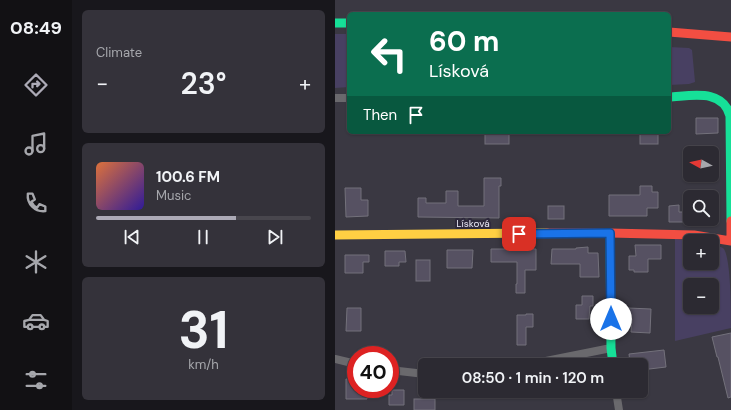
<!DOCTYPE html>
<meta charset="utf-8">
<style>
:root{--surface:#2c2a32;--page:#34323a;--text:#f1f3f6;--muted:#a6a7ac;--line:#48464d;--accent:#acaab6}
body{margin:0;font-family:"DM Sans",sans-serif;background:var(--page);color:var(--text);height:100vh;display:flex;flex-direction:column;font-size:15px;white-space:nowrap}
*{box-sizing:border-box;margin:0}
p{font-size:13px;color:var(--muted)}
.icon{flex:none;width:22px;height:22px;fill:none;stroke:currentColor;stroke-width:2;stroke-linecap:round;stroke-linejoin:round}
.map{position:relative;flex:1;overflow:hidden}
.details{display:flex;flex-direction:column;gap:10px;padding:10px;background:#18171c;width:263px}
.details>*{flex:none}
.top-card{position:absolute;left:12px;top:12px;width:324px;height:122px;border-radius:6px;box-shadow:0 1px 3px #0004,0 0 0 1px var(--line);background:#0b6e4f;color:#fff;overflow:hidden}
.needle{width:26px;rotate:278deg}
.fabs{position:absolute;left:348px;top:146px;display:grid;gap:8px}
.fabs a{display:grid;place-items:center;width:36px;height:36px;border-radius:6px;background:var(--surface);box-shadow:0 1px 3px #0004,0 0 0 1px var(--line);font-size:20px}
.speed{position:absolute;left:12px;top:346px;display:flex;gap:8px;font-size:20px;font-weight:700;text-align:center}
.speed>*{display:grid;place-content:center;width:52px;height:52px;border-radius:50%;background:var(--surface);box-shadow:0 1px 3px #0004,0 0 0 1px var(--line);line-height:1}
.speed .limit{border:6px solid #d22;background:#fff;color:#111}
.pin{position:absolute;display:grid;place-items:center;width:34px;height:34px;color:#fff;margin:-17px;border-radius:8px;box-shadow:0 2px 6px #0006}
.me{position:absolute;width:44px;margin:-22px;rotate:0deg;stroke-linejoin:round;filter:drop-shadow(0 0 3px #0008)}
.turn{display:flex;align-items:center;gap:14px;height:84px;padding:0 16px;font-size:18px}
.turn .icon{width:52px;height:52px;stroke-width:2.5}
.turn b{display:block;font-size:28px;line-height:34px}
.then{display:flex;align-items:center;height:38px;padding:0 16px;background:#0003;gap:8px;font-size:15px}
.big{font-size:30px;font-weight:600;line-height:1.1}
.details .widget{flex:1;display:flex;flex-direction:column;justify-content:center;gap:6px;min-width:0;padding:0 14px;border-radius:6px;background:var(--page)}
.details .dial{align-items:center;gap:0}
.dial b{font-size:52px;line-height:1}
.song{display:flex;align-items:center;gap:12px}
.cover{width:48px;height:48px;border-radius:6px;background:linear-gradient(135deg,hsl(20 70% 55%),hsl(250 70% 35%))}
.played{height:4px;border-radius:2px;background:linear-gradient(90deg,var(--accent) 65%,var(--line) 65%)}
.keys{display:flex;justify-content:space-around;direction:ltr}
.heat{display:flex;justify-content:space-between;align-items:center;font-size:22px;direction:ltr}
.trip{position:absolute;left:83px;top:358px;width:230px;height:40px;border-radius:6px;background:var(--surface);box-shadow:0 1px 3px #0004,0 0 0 1px var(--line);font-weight:600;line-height:40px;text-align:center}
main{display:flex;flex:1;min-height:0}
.menu{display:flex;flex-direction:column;width:72px;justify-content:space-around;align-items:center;background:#121114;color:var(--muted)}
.menu .icon{width:28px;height:28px}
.menu .selected{color:var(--accent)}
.menu b{font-size:18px;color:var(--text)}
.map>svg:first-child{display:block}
.green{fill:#484062;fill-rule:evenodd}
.building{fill:#565162;stroke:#73717b}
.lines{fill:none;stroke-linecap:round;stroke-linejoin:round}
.street{stroke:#6a696d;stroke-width:8}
.fast{stroke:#16e098;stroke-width:9}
.slow{stroke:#ffcf43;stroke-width:9}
.jam{stroke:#f24e42;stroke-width:9}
.route-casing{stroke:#114b97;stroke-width:10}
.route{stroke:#1a73e8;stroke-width:7}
.labels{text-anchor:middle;stroke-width:4;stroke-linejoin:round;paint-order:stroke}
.street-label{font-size:10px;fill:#e9e7f4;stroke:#2e293c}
</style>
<main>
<nav class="menu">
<b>08:49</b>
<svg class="icon selected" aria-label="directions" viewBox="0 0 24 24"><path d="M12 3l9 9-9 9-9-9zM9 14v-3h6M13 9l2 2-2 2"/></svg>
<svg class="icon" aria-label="music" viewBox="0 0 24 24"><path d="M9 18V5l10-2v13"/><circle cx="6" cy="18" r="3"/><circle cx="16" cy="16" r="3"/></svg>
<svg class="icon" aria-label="phone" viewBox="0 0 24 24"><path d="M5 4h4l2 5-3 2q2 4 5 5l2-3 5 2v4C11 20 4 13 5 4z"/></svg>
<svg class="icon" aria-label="climate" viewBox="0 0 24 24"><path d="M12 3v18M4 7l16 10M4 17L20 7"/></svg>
<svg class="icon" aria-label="car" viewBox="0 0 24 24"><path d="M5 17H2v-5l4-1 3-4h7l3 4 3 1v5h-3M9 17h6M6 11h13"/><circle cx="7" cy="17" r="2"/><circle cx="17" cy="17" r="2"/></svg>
<svg class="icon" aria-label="filters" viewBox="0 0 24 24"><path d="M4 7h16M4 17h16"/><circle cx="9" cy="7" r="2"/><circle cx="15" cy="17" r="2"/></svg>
</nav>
<section class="details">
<div class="widget"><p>Climate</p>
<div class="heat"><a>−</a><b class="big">23°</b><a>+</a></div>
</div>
<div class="widget">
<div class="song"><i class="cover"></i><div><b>100.6 FM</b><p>Music</p></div></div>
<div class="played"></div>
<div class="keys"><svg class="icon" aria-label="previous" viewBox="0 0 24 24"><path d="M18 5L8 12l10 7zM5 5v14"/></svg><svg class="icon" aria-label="pause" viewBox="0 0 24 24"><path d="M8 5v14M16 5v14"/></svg><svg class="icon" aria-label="next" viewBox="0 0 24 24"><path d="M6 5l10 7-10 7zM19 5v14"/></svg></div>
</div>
<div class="widget dial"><b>31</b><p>km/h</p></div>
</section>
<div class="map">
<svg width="396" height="410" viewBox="0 0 396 410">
<rect width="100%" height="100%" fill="#3a3842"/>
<g class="green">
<polygon points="0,34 14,34 14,87 0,88"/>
<polygon points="334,47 354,48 357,50 360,82 354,84 334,85"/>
<path d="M340 239 360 241H355V263H377V245C381 246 386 246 389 249 396 261 396 310 396 328L340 341ZM355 285H377V307H355Z"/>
</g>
<g class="building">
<polygon points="361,118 383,118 383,133 361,134"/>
<rect x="150" y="132" width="24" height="12"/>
<rect x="305" y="132" width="18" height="12"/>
<polygon points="149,178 166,178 166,186 164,186 164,218 83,217 83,198 91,198 91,203 111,203 111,191 123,191 123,206 149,206"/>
<polygon points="305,186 317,186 317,192 323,192 323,208 312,208 312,216 274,216 274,195 305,195"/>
<polygon points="10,188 26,188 26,200 33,200 33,216 11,217"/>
<polygon points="344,205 344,212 351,212 351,222 334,222 334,206"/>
<rect x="213" y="206" width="16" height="13"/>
<polygon points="300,245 326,245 326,259 313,259 313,272 299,272 299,270 294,270 294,256 301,256"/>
<polygon points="253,247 253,253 263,253 264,277 245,277 245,264 216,264 217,249 241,249 241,248"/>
<polygon points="156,249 201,249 201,270 190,270 190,293 181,293 181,284 182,284 182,262 156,262"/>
<polygon points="112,250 138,250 137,268 112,268"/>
<polygon points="50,251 70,251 71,262 64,262 64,266 50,266"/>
<polygon points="10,255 34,255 34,262 28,262 28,273 10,273"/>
<rect x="81" y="260" width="14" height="21"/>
<polygon points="247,296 258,296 258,306 255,306 254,319 241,319 241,305 247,305"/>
<polygon points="12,308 26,308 26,331 11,331"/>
<polygon points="293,308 316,309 315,333 296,332 297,319 293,319"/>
<polygon points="191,314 198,314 198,327 191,327 191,345 182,345 182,315 191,315"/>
<polygon points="396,333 396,397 393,398 383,357 382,357 377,337"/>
<polygon points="329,350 331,367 306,370 306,365 304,365 304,362 295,363 294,354"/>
<polygon points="11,379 21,379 21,389 32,389 32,399 11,399"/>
<polygon points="57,390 69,390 69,405 54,405 54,395 57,395"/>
<rect x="79" y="399" width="21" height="11"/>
</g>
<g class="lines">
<g class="street">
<polyline points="0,98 14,98"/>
<polyline points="0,359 21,364"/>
<polyline points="191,365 276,348"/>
<polyline points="55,370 90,374"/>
<polyline points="281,391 284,410"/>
</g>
<g class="fast">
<polyline points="0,23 14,23"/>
<path d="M334 97C356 96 388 88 395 116L396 221"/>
<polyline points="275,233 276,348 278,365"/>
</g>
<polyline class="slow" points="0,235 212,233"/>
<g class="jam">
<polyline points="334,32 396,37"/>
<polyline points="212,233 275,233 359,235 396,241 396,221"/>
</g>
</g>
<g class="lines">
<defs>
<polyline id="route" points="184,234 275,233 276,319"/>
</defs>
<use href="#route" class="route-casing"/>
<use href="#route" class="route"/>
</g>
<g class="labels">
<g class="street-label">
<text x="138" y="227">Lísková</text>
</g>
</g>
</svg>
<div class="fabs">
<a><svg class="needle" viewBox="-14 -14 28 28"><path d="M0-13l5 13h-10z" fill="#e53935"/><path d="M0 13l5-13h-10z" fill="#a6a7ac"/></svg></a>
<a><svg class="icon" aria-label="search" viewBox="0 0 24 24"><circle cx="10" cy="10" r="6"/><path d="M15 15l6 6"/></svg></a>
<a>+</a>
<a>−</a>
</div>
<div class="speed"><div class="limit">40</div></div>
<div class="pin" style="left:184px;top:234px;background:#d93025"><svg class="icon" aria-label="arrive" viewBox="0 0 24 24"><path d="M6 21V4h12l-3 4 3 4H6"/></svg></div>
<svg class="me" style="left:276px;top:319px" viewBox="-20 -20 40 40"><circle r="19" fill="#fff"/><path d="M0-13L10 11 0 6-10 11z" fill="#1a73e8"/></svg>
<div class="trip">08:50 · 1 min · 120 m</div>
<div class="top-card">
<div class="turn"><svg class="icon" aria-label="left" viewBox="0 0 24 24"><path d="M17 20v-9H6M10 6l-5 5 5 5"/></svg><div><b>60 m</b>Lísková</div></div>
<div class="then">Then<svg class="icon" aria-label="arrive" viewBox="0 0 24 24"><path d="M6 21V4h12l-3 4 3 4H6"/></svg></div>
</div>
</div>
</main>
